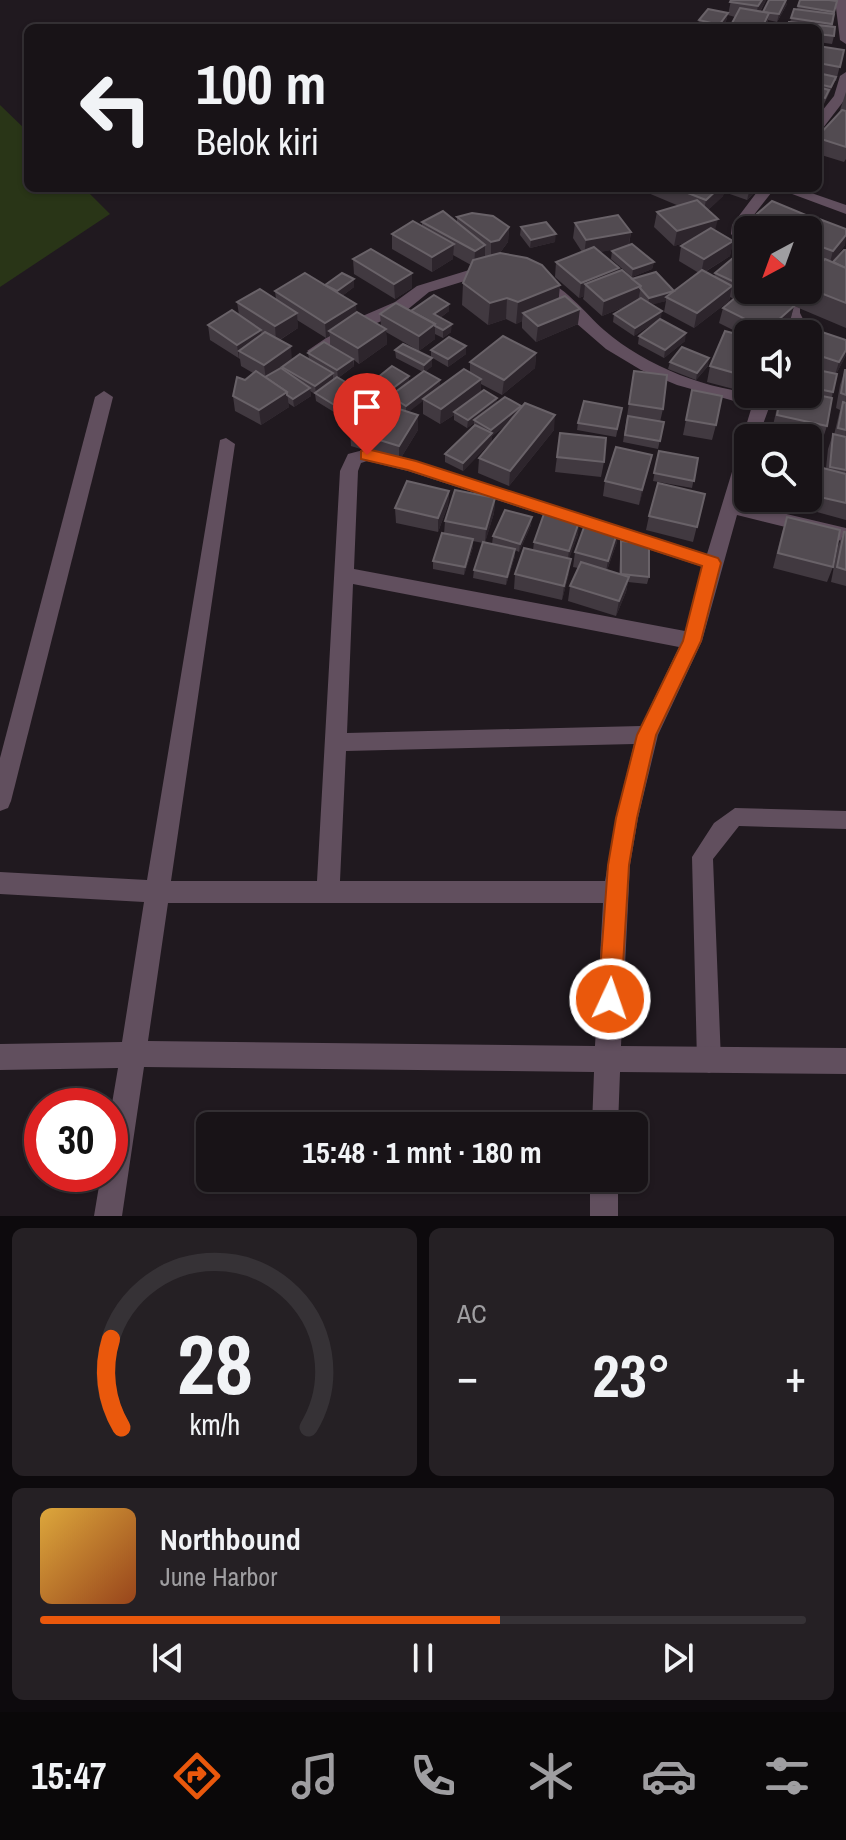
<!DOCTYPE html>
<html lang="id">
<meta charset="utf-8">
<style>
:root{--surface:#181317;--page:#252024;--text:#f1f3f6;--muted:#9f9ea1;--line:#363236;--accent:#ea580c}
body{margin:0;font-family:"Archivo Narrow",sans-serif;background:var(--page);color:var(--text);height:100vh;display:flex;flex-direction:column;font-size:30px;white-space:nowrap}
*{box-sizing:border-box;margin:0}
p{font-size:26px;color:var(--muted)}
.icon{flex:none;width:44px;height:44px;fill:none;stroke:currentColor;stroke-width:2;stroke-linecap:round;stroke-linejoin:round}
.map{position:relative;height:1216px;overflow:hidden}
.details{display:flex;flex-direction:column;gap:12px;padding:12px;background:#0d0a0d;flex:1}
.details>*{flex:none}
.guide{position:absolute;left:24px;top:24px;width:798px;height:168px;border-radius:12px;box-shadow:0 2px 6px #0004,0 0 0 2px var(--line);background:#181317;color:var(--text);overflow:hidden}
.needle{width:52px;rotate:221deg}
.controls{position:absolute;left:734px;top:216px;display:grid;gap:16px}
.controls a{display:grid;place-items:center;width:88px;height:88px;border-radius:12px;background:var(--surface);box-shadow:0 2px 6px #0004,0 0 0 2px var(--line);font-size:40px}
.speed{position:absolute;left:24px;top:1088px;display:flex;gap:16px;font-size:40px;font-weight:700;text-align:center}
.speed>*{display:grid;place-content:center;width:104px;height:104px;border-radius:50%;background:var(--surface);box-shadow:0 2px 6px #0004,0 0 0 2px var(--line);line-height:1}
.speed .limit{border:12px solid #d22;background:#fff;color:#111}
.pin{position:absolute;display:grid;place-items:center;width:68px;height:68px;color:#fff;margin:-82px -34px;border-radius:50% 50% 50% 0;rotate:-45deg;box-shadow:0 0 8px #0007}
.pin .icon{rotate:45deg}
.me{position:absolute;width:88px;margin:-44px;rotate:3deg;stroke-linejoin:round;filter:drop-shadow(0 0 6px #0008)}
.turn{display:flex;align-items:center;gap:28px;height:168px;padding:0 40px;font-size:36px}
.turn .icon{width:104px;height:104px;stroke-width:2.5}
.turn b{display:block;font-size:56px;line-height:68px}
.big{font-size:60px;font-weight:700;line-height:1.1}
.details .card{flex:1;display:flex;flex-direction:column;justify-content:center;gap:12px;min-width:0;padding:0 28px;border-radius:12px;background:var(--page)}
.details .dial{align-items:center;gap:0}
.dial svg{height:208px;overflow:visible;fill:none;stroke:var(--line);stroke-width:7;stroke-linecap:round;text-anchor:middle}
.dial text{fill:var(--text);stroke:none}
.song{display:flex;align-items:center;gap:24px}
.cover{width:96px;height:96px;border-radius:12px;background:linear-gradient(135deg,hsl(40 70% 55%),hsl(20 70% 35%))}
.played{height:8px;border-radius:4px;background:linear-gradient(90deg,var(--accent) 60%,var(--line) 60%)}
.keys{display:flex;justify-content:space-around;direction:ltr}
.heat{display:flex;justify-content:space-between;align-items:center;font-size:44px;direction:ltr}
.details .tiles{flex:1;display:grid;gap:12px;grid-template-columns:1fr 1fr}
.card:last-child{grid-column:span 2}
.trip{position:absolute;left:196px;top:1112px;width:452px;height:80px;border-radius:12px;background:var(--surface);box-shadow:0 2px 6px #0004,0 0 0 2px var(--line);font-weight:700;line-height:80px;text-align:center}
.menu{display:flex;height:128px;justify-content:space-around;align-items:center;background:#0a0809;color:var(--muted)}
.menu .icon{width:56px;height:56px}
.menu .active{color:var(--accent)}
.menu b{font-size:36px;color:var(--text)}
.map>svg:first-child{display:block}
.green{fill:#293517}
.lines{fill:none;stroke-linecap:round;stroke-linejoin:round}
.service{fill:#614f5e;fill-rule:evenodd}
.minor{fill:#614f5e;fill-rule:evenodd}
.wall{fill:#413940;fill-rule:evenodd}
.shaded-wall{fill:#2d252c}
.building{fill:#524b51;stroke:#696268;stroke-width:2}
.route{fill:#ea580c;stroke:#983908;stroke-width:2}
</style>
<div class="map">
<svg width="846" height="1216" viewBox="0 0 846 1216">
<rect width="100%" height="100%" fill="#20191f"/>
<polygon class="green" points="0,105 28,132 28,188 84,188 110,214 0,287"/>
<g class="lines">
<polygon class="service" points="735,808 846,811 846,829 739,826 713,859 721,1061 717,1069 709,1073 701,1069 697,1061 692,857 714,823"/>
<g class="minor">
<polygon points="835,0 846,0 846,44 840,40"/>
<polygon points="846,72 846,98 823,128 818,129 818,116 834,96 840,76"/>
<polygon points="760,188 775,188 746,225 748,249 743,247 731,234 732,225"/>
<polygon points="776,188 797,188 846,205 846,214"/>
<polygon points="492,263 497,265 497,271 429,292 407,310 363,329 321,355 315,356 307,351 351,321 395,302 417,286"/>
<path d="M537 276C563 284 585 313 604 330 649 369 717 394 774 394L758 438H748V474L740 503 846 528V542L737 515 702 641 658 735 638 818 630 865 621 1046 846 1048V1074L620 1072 618 1126H592L594 1072 144 1067 122 1216H94L101 1174H110V1115L118 1068 0 1070V1044L122 1042 144 902 0 894V872L147 880 220 440 226 438 235 444 171 881H317L340 471 348 454 367 449 410 459 707 554 752 406 677 385 641 370 606 349 531 284 529 281ZM367 461 408 471 703 567 685 631 354 569 358 471 361 463ZM353 584 679 647 641 726 347 733ZM634 744 616 818 605 881H340L346 751ZM168 903H603L595 1046 148 1041Z"/>
<polygon points="784,290 800,290 800,313 804,321 797,334 781,334 788,321 784,313"/>
<polygon points="104,391 113,397 11,801 8,808 0,811 0,758 95,397"/>
<rect x="590" y="1178" width="28" height="38"/>
</g>
</g>
<g class="wall">
<polygon points="731,0 766,0 760,12 763,12 787,4 777,22 768,20 766,28 731,28 735,17 728,15"/>
<polygon points="800,0 837,1 832,27 834,36 832,44 818,42 818,28 790,22 794,9 797,9"/>
<polygon points="728,13 726,21 721,28 697,28 699,20"/>
<polygon points="818,46 844,50 836,81 835,81 823,106 818,104"/>
<polygon points="846,92 846,159 844,162 818,154 818,136 839,113"/>
<polygon points="641,188 760,188 747,200 724,192 723,196 708,210 715,231 733,241 730,256 705,272 714,277 715,273 745,248 748,290 788,290 787,292 779,299 794,306 790,321 775,334 748,334 748,373 741,391 707,382 710,366 747,337 719,323 723,308 734,299 730,297 729,301 694,328 664,312 666,301 652,304 661,318 634,336 613,322 614,314 629,305 602,316 583,299 584,296 579,298 555,277 556,262 582,252 573,238 575,223 631,232 629,245 654,262 652,269 632,277 611,259 612,251 621,248 599,252 618,271 632,279 674,291 699,273 679,261 681,246 690,241 674,246 654,227 657,212 679,206 641,190"/>
<polygon points="806,215 802,230 748,230 748,236 746,235 750,220"/>
<polygon points="457,217 509,227 508,242 499,254 559,298 578,324 536,342 522,328 522,321 516,324 506,319 488,325 462,305 463,283 471,265 453,255 453,259 432,272 392,249 392,234 422,226 422,222 457,222"/>
<polygon points="521,227 555,242 530,248 520,235"/>
<polygon points="846,229 845,245 832,262 833,262 846,250 846,328 794,306 799,290 808,290 808,277 821,263 808,258 808,230"/>
<polygon points="353,259 412,288 395,299 354,274"/>
<path d="M325 286 354 287 342 296 356 304V313L381 326 380 314 411 311H449L440 318 451 332 443 338 435 334V339L419 351 386 332 387 344 359 364 354 360V366L338 378 364 393V401L342 417 316 401 315 394 310 391 311 396 294 407 288 403 289 407 261 425 235 411 233 396 245 380 253 373 241 366 240 359 210 340 208 325 239 315 237 302 276 299 275 291ZM297 320 326 338 330 336V345L308 353 309 359 292 360 280 340 298 328Z"/>
<polygon points="808,334 846,340 846,355 836,374 827,426 822,441 772,430 780,394 808,394"/>
<polygon points="639,336 685,341 664,358 638,344"/>
<polygon points="466,346 466,354 448,367 431,357 431,350"/>
<polygon points="395,350 432,366 425,372 440,387 470,372 470,362 536,353 535,368 502,395 481,384 481,393 497,403 554,430 509,486 478,473 479,458 505,426 492,436 492,441 463,471 445,462 445,454 474,426 474,423 467,428 454,420 454,415 440,424 423,414 423,400 408,412 418,430 399,461 351,446 350,431 391,421 400,410 390,404 390,398 384,403 367,393 367,386 409,382 423,372 396,358"/>
<polygon points="670,362 708,366 696,380 668,369"/>
<polygon points="845,370 846,370 846,520 806,509 819,467 826,468 828,449 833,434 834,435 840,410 836,408 840,385"/>
<polygon points="634,371 663,409 660,422 664,422 658,449 623,442"/>
<polygon points="692,390 716,425 712,440 683,435"/>
<polygon points="622,408 616,437 577,430 578,423"/>
<polygon points="560,433 604,462 601,477 555,472"/>
<polygon points="659,451 698,458 692,488 653,481"/>
<polygon points="652,455 639,505 603,496 605,481"/>
<polygon points="449,491 448,505 438,532 396,523 395,508"/>
<polygon points="705,494 693,542 646,530 649,516"/>
<polygon points="495,498 494,513 485,542 492,544 493,536 531,525 519,552 515,550 515,556 506,585 473,578 474,570 483,543 473,541 473,547 464,575 433,569 433,561 444,534 445,521"/>
<polygon points="787,517 833,567 827,582 773,568 782,532"/>
<polygon points="844,532 846,532 846,586 831,582 838,546"/>
<polygon points="578,534 569,558 569,573 562,600 514,589 515,574 533,550 534,542"/>
<polygon points="621,541 649,577 647,584 628,582 626,592 616,616 568,601 570,586 578,568 573,567 575,552 617,542 607,570 619,574"/>
</g>
<g class="shaded-wall">
<polygon points="762,0 766,0 755,20 758,6"/>
<polygon points="786,0 787,4 777,22 779,14"/>
<polygon points="728,13 726,21 721,28 718,28 719,25"/>
<polygon points="769,13 766,28 762,28"/>
<polygon points="719,188 725,188 723,196 703,215 706,200"/>
<polygon points="750,188 760,188 747,200"/>
<polygon points="806,215 802,230 790,230"/>
<polygon points="718,219 714,234 674,246 677,231"/>
<polygon points="509,227 508,242 498,255 491,257 491,242"/>
<polygon points="631,232 628,247 584,255 586,240"/>
<polygon points="556,234 555,242 530,248 531,240"/>
<polygon points="846,235 845,245 829,266 833,251"/>
<polygon points="733,241 730,256 701,274 704,259"/>
<polygon points="454,244 453,259 432,272 432,257"/>
<polygon points="485,245 485,260 474,266 475,251"/>
<polygon points="654,262 652,269 632,277 633,269"/>
<polygon points="619,268 616,283 585,284 584,296 579,298 581,283"/>
<polygon points="412,273 412,288 395,299 394,284"/>
<polygon points="748,277 748,289 735,299 739,284"/>
<polygon points="354,279 354,287 338,299 337,291"/>
<polygon points="560,285 558,307 523,313 522,321 516,324 518,302"/>
<polygon points="641,286 638,301 602,316 604,301"/>
<polygon points="732,286 729,301 694,328 697,313"/>
<polygon points="783,290 788,290 787,292 769,308 771,300"/>
<polygon points="674,291 666,297 666,301 648,306 649,298"/>
<polygon points="507,298 506,319 488,325 490,303"/>
<polygon points="356,304 357,319 329,331 330,336 326,338 325,323"/>
<polygon points="449,304 449,311 434,322 434,314"/>
<polygon points="794,306 790,321 775,334 766,334 767,330"/>
<polygon points="580,309 578,324 536,342 538,326"/>
<polygon points="662,311 661,318 634,336 635,328"/>
<polygon points="297,313 298,328 276,342 275,326"/>
<polygon points="435,324 435,339 419,351 419,336"/>
<polygon points="452,324 451,332 443,338 443,330"/>
<polygon points="386,329 387,344 359,364 358,348"/>
<polygon points="261,330 263,345 239,351 239,360 237,345"/>
<polygon points="686,333 685,341 664,358 665,350"/>
<polygon points="291,346 292,361 266,380 264,365"/>
<polygon points="466,346 466,354 448,367 448,359"/>
<polygon points="846,350 846,355 834,378 839,362"/>
<polygon points="536,353 535,368 502,395 504,380"/>
<polygon points="432,358 432,366 424,373 424,365"/>
<polygon points="709,358 708,366 696,380 697,373"/>
<polygon points="353,359 354,366 338,378 337,370"/>
<polygon points="333,373 333,381 316,394 315,386"/>
<polygon points="409,376 409,383 390,396 390,398 384,403 384,395"/>
<polygon points="481,379 481,395 454,412 454,415 440,424 441,409"/>
<polygon points="440,380 440,388 406,414 406,406"/>
<polygon points="310,388 311,396 294,407 293,399"/>
<polygon points="287,392 289,407 261,425 259,410"/>
<polygon points="364,393 364,401 342,417 341,409"/>
<polygon points="497,398 497,406 474,420 474,423 467,428 468,420"/>
<polygon points="521,406 521,414 492,436 492,441 463,471 463,463 490,435 491,430"/>
<polygon points="418,415 418,430 399,461 399,446"/>
<polygon points="555,415 554,430 509,486 510,471"/>
<polygon points="652,455 649,470 639,505 642,490"/>
<polygon points="449,491 448,505 438,532 438,518"/>
<polygon points="495,498 494,513 485,543 486,529"/>
<polygon points="532,517 531,525 519,552 520,544"/>
<polygon points="580,519 578,534 567,565 569,551"/>
<polygon points="619,527 617,542 605,576 608,561"/>
<polygon points="473,539 473,547 464,575 465,567"/>
<polygon points="515,549 515,556 506,585 507,577"/>
<polygon points="571,559 569,573 562,600 564,586"/>
<polygon points="629,577 626,592 616,616 619,601"/>
</g>
<g class="building">
<polygon points="731,0 762,0 758,6 730,2"/>
<polygon points="769,0 786,0 779,14 763,12"/>
<polygon points="800,0 829,0 837,1 834,12 798,6"/>
<polygon points="740,8 769,13 762,28 749,28 731,25"/>
<polygon points="708,9 728,13 719,25 699,20"/>
<polygon points="794,9 834,14 832,24 791,18"/>
<polygon points="789,22 835,27 834,36 818,34 818,28 788,28"/>
<polygon points="818,46 844,50 840,67 818,63"/>
<polygon points="818,73 836,77 831,87 818,84"/>
<polygon points="818,87 829,90 825,98 818,97"/>
<polygon points="842,110 846,111 846,147 818,138 818,136"/>
<polygon points="675,188 719,188 706,200"/>
<polygon points="697,200 718,219 677,231 657,212"/>
<polygon points="772,201 806,215 790,230 774,230 750,220"/>
<polygon points="443,211 485,245 475,251 422,222"/>
<polygon points="472,213 493,216 509,227 499,240 491,242 457,217"/>
<polygon points="618,215 631,232 586,240 575,223"/>
<polygon points="814,217 846,229 846,235 833,251 808,242 808,230 803,230"/>
<polygon points="413,221 454,244 432,257 392,234"/>
<polygon points="546,222 556,234 531,240 521,227"/>
<polygon points="711,228 733,241 704,259 681,246"/>
<polygon points="632,244 654,262 633,269 612,251"/>
<polygon points="594,247 619,268 581,283 556,262"/>
<polygon points="745,248 748,250 748,277 739,284 715,273"/>
<polygon points="371,249 412,273 394,284 353,259"/>
<polygon points="844,250 846,250 846,268 833,262"/>
<polygon points="500,253 527,258 542,265 560,285 518,302 507,298 490,303 463,283 473,260"/>
<polygon points="825,259 846,268 846,303 808,288 808,277"/>
<polygon points="622,270 641,286 604,301 585,284"/>
<polygon points="702,270 732,286 697,313 666,297"/>
<polygon points="656,272 674,291 649,298 640,288 641,286 632,279"/>
<polygon points="305,273 356,304 325,323 275,291"/>
<polygon points="342,273 354,279 337,291 325,285"/>
<polygon points="748,287 748,290 761,290 794,306 767,330 723,308"/>
<polygon points="260,289 297,313 275,326 237,302"/>
<polygon points="761,290 783,290 775,297"/>
<polygon points="434,295 449,304 434,314 452,324 443,330 435,326 435,324 411,311"/>
<polygon points="565,296 580,309 538,326 523,313"/>
<polygon points="641,298 662,311 635,328 614,314"/>
<polygon points="396,303 435,324 419,336 380,314"/>
<polygon points="232,310 261,330 237,345 208,325"/>
<polygon points="357,312 386,329 358,348 329,331"/>
<polygon points="660,319 686,333 665,350 639,336"/>
<polygon points="804,326 846,340 846,350 839,362 808,352 808,334 799,334"/>
<polygon points="725,331 748,337 748,368 745,376 710,366"/>
<polygon points="265,332 291,346 264,365 239,351"/>
<polygon points="503,336 536,353 504,380 470,362"/>
<polygon points="449,337 466,346 448,359 431,350"/>
<polygon points="324,342 353,359 337,370 308,353"/>
<polygon points="403,344 432,358 424,365 395,350"/>
<polygon points="682,347 709,358 697,373 670,362"/>
<polygon points="300,354 333,373 315,386 282,367"/>
<polygon points="392,366 409,376 384,395 367,386"/>
<polygon points="281,368 310,388 293,399 287,395 287,392 265,377"/>
<polygon points="808,368 837,374 833,392 808,387"/>
<polygon points="464,369 481,379 441,409 423,399"/>
<polygon points="845,370 846,370 846,395 841,393"/>
<polygon points="256,371 287,392 259,410 233,396 237,377 245,380"/>
<polygon points="424,371 440,380 406,406 390,396"/>
<polygon points="634,371 667,375 663,409 629,404"/>
<polygon points="337,377 364,393 341,409 315,393"/>
<polygon points="484,390 497,398 468,420 454,412"/>
<polygon points="692,390 722,396 716,425 686,420"/>
<polygon points="808,393 832,398 827,426 777,415 781,394"/>
<polygon points="505,397 521,406 491,430 474,420"/>
<polygon points="584,401 622,408 617,429 578,423"/>
<polygon points="843,402 846,403 846,430 838,428"/>
<polygon points="525,403 555,415 510,471 479,458"/>
<polygon points="399,409 418,415 399,446 350,431 362,413 391,421"/>
<polygon points="628,416 664,422 660,441 625,435"/>
<polygon points="475,425 492,433 463,463 445,454"/>
<polygon points="560,433 606,438 604,462 557,457"/>
<polygon points="833,434 846,437 846,470 830,467"/>
<polygon points="616,447 652,455 642,490 605,481"/>
<polygon points="659,451 698,458 694,481 654,473"/>
<polygon points="819,467 846,474 846,503 811,495"/>
<polygon points="407,481 449,491 438,518 395,508"/>
<polygon points="658,483 705,494 697,527 649,516"/>
<polygon points="455,490 495,498 486,529 445,521"/>
<polygon points="505,510 532,517 520,544 493,536"/>
<polygon points="545,511 580,519 569,551 534,542"/>
<polygon points="787,517 840,530 833,567 778,553"/>
<polygon points="587,519 619,527 608,561 575,552"/>
<polygon points="844,532 846,532 846,570 837,567"/>
<polygon points="442,533 473,539 465,567 433,561"/>
<polygon points="621,541 649,544 649,577 621,574"/>
<polygon points="483,542 515,549 507,577 474,570"/>
<polygon points="524,548 571,559 564,586 515,574"/>
<polygon points="581,562 629,577 619,601 570,586"/>
</g>
<polygon class="route" points="367,449 416,461 718,558 721,563 701,641 656,735 637,818 629,865 621,999 618,1007 610,1010 602,1007 598,999 608,865 616,818 637,735 683,641 702,566 408,470 361,459 361,451"/>
</svg>
<div class="controls">
<a><svg class="needle" viewBox="-14 -14 28 28"><path d="M0-13l5 13h-10z" fill="#e53935"/><path d="M0 13l5-13h-10z" fill="#9f9ea1"/></svg></a>
<a><svg class="icon" aria-label="sound" viewBox="0 0 24 24"><path d="M4 9h4l5-4v14l-5-4H4zM17 9q2 3 0 6"/></svg></a>
<a><svg class="icon" aria-label="search" viewBox="0 0 24 24"><circle cx="10" cy="10" r="6"/><path d="M15 15l6 6"/></svg></a>
</div>
<div class="speed"><div class="limit">30</div></div>
<div class="pin" style="left:367px;top:455px;background:#d93025"><svg class="icon" aria-label="arrive" viewBox="0 0 24 24"><path d="M6 21V4h12l-3 4 3 4H6"/></svg></div>
<svg class="me" style="left:610px;top:999px" viewBox="-20 -20 40 40"><circle r="17" fill="#ea580c" stroke="#fff" stroke-width="3"/><path d="M0-11L8 9 0 5-8 9z" fill="#fff"/></svg>
<div class="trip">15:48 · 1 mnt · 180 m</div>
<div class="guide">
<div class="turn"><svg class="icon" aria-label="left" viewBox="0 0 24 24"><path d="M17 20v-9H6M10 6l-5 5 5 5"/></svg><div><b>100 m</b>Belok kiri</div></div>
</div>
</div>
<section class="details">
<div class="tiles">
<div class="card dial"><svg viewBox="0 0 100 80">
<path d="M14 69A42 42 0 1 1 86 69"/>
<path d="M14 69A42 42 0 0 1 10 35" stroke="#ea580c"/>
<text x="50" y="56" font-size="32" font-weight="700">28</text>
<text x="50" y="72" font-size="11">km/h</text>
</svg></div>
<div class="card"><p>AC</p>
<div class="heat"><a>−</a><b class="big">23°</b><a>+</a></div>
</div>
<div class="card">
<div class="song"><i class="cover"></i><div><b>Northbound</b><p>June Harbor</p></div></div>
<div class="played"></div>
<div class="keys"><svg class="icon" aria-label="previous" viewBox="0 0 24 24"><path d="M18 5L8 12l10 7zM5 5v14"/></svg><svg class="icon" aria-label="pause" viewBox="0 0 24 24"><path d="M8 5v14M16 5v14"/></svg><svg class="icon" aria-label="next" viewBox="0 0 24 24"><path d="M6 5l10 7-10 7zM19 5v14"/></svg></div>
</div>
</div>
</section>
<nav class="menu">
<b>15:47</b>
<svg class="icon active" aria-label="directions" viewBox="0 0 24 24"><path d="M12 3l9 9-9 9-9-9zM9 14v-3h6M13 9l2 2-2 2"/></svg>
<svg class="icon" aria-label="music" viewBox="0 0 24 24"><path d="M9 18V5l10-2v13"/><circle cx="6" cy="18" r="3"/><circle cx="16" cy="16" r="3"/></svg>
<svg class="icon" aria-label="phone" viewBox="0 0 24 24"><path d="M5 4h4l2 5-3 2q2 4 5 5l2-3 5 2v4C11 20 4 13 5 4z"/></svg>
<svg class="icon" aria-label="climate" viewBox="0 0 24 24"><path d="M12 3v18M4 7l16 10M4 17L20 7"/></svg>
<svg class="icon" aria-label="car" viewBox="0 0 24 24"><path d="M5 17H2v-5l4-1 3-4h7l3 4 3 1v5h-3M9 17h6M6 11h13"/><circle cx="7" cy="17" r="2"/><circle cx="17" cy="17" r="2"/></svg>
<svg class="icon" aria-label="filters" viewBox="0 0 24 24"><path d="M4 7h16M4 17h16"/><circle cx="9" cy="7" r="2"/><circle cx="15" cy="17" r="2"/></svg>
</nav>
